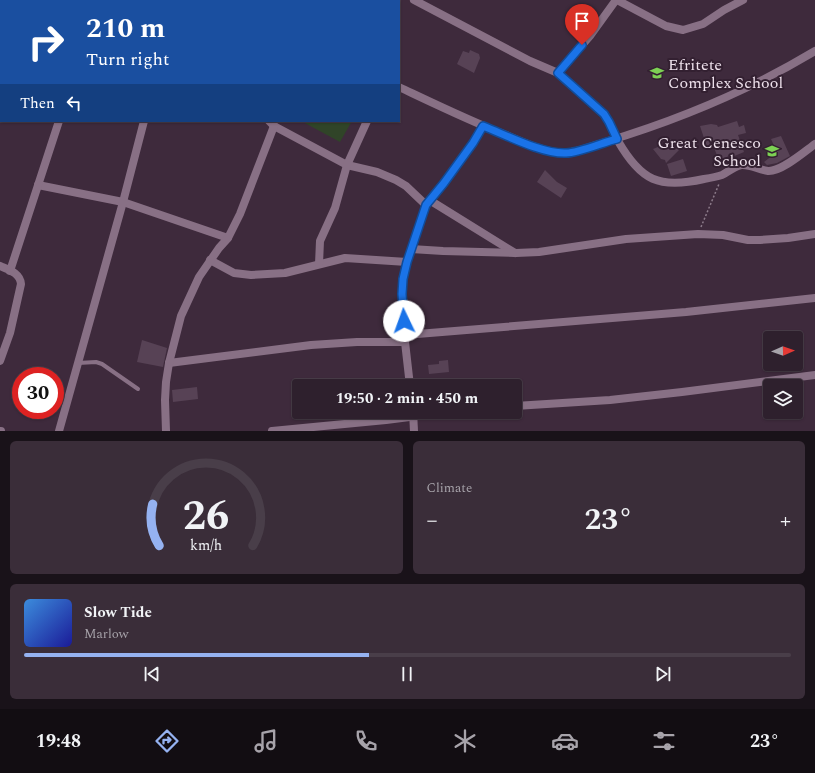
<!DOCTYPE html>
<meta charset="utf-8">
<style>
:root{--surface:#2e202d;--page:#3a2d39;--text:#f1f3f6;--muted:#a7a3aa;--line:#493e49;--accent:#95b2f1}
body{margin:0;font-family:Spectral,serif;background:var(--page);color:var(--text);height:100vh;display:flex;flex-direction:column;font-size:15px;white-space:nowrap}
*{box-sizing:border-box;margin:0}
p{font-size:13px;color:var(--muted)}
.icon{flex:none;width:22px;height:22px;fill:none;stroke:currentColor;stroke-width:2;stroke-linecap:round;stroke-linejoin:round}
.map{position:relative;height:431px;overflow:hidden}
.side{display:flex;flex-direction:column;gap:10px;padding:10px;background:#191219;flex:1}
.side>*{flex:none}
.banner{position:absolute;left:0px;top:0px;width:400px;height:122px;box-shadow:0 1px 3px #0004,0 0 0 1px var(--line);background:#1a4fa0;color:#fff;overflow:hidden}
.needle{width:26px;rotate:88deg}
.controls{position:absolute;left:763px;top:331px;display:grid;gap:8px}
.controls a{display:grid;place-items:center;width:40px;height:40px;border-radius:4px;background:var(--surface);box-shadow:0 1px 3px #0004,0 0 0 1px var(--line);font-size:20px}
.speed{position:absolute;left:12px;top:367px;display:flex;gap:8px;font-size:20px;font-weight:700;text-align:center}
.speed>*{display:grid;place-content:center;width:52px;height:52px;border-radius:50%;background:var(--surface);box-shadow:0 1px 3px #0004,0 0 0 1px var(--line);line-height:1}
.speed .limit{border:6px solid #d22;background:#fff;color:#111}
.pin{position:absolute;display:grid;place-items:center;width:34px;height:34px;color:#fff;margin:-41px -17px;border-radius:50% 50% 50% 0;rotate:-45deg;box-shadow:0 0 4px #0007}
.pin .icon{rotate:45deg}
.me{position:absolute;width:44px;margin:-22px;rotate:357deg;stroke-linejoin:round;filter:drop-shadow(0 0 3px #0008)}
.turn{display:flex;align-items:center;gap:14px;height:84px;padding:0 20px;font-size:18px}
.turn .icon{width:52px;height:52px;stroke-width:2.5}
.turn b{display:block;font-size:28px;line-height:34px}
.then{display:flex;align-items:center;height:38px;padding:0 20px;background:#0003;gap:8px;font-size:15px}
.big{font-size:30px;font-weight:700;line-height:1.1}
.side .tile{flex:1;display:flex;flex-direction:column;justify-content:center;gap:6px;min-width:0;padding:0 14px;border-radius:6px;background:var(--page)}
.side .dial{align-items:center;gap:0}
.dial svg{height:104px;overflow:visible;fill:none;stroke:var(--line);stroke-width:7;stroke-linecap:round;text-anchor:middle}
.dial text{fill:var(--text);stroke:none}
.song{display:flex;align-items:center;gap:12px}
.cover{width:48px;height:48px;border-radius:6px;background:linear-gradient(135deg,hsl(210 70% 55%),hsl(240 70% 35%))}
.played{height:4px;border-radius:2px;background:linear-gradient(90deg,var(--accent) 45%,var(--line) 45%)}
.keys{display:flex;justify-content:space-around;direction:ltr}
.heat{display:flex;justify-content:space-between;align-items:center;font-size:22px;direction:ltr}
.side .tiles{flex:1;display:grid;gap:10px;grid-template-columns:1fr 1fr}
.tile:last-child{grid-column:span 2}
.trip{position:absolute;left:292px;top:379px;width:230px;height:40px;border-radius:4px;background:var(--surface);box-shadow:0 1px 3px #0004,0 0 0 1px var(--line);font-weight:700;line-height:40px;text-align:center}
.menu{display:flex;height:64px;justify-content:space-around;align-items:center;background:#120d12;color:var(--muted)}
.menu .icon{width:28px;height:28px}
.menu .active{color:var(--accent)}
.menu b{font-size:18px;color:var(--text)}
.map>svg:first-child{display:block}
.green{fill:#304428}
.building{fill:#574255}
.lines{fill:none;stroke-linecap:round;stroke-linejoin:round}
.path{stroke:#8c7b8a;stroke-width:1.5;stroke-dasharray:2 2;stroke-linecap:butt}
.lane{stroke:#887085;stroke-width:4}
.street{stroke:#887085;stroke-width:8}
.secondary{stroke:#9f749b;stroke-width:12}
.primary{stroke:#b678b0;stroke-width:12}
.route-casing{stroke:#114b97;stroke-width:10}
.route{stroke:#1a73e8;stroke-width:7}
.labels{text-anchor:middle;stroke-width:4;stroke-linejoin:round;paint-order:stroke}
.poi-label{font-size:16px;fill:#eee1ec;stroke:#332031;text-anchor:start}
</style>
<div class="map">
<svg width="815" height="431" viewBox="0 0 815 431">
<rect width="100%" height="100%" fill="#3e2a3c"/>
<polygon class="green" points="301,121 352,121 340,142"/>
<g class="building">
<polygon points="470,50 479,54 480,58 474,73 457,64 463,51 469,53"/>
<polygon points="737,121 739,127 744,125 746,133 738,135 744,152 732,157 731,153 726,158 718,158 713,145 707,147 700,126 711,124 717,125 718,127"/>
<polygon points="781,136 790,156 777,163 767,165 764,162 777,152 771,139"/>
<polygon points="671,139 679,150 666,163 665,160 661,159 653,149 663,145"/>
<polygon points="683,159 687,171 671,176 667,164"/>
<polygon points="545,170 557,182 567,188 561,198 537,182"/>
<polygon points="142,340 167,348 163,367 137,362"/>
<polygon points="448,360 449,372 429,374 428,365 439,364 439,361"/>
<polygon points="197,387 198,399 173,402 172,390"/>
</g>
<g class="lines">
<polyline class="path" points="701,227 719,184"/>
<polyline class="lane" points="78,363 96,362 102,364 138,389"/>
<g class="street">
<polyline points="217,0 219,1"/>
<path d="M414 0 530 61 558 73 604 114C610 123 613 132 618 141 641 181 659 189 704 179 710 178 716 177 722 175 728 172 733 167 741 165 750 164 759 170 768 171 781 172 804 152 815 144"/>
<polyline points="617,0 666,26 683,30 703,24 724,10 743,0"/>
<polyline points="558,73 590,36 616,0"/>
<path d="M399 87C435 104 470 121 506 135 523 142 542 151 561 153 575 154 591 146 605 142 678 120 750 90 815 51"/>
<polyline points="269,121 274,126 347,165 377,172 396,180 406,186 426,205"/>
<polyline points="38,185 123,202 228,238"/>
<polyline points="431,201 515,253"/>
<polyline points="411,249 443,251 516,253 539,252 626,239 698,234 723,235 748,240 760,240 788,238 815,234"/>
<polyline points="210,260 234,273 251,275 285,273 345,258 407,262"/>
<polyline points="319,264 320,241 335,208 347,165 367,121"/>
<path d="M0 266C9 270 20 273 21 284L10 333 0 361"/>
<polyline points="10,271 59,121"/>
<polyline points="405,335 686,312 815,298"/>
<polyline points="169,363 311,345 357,342 405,342"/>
<polyline points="410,386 405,342 402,294 403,279 407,262 426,205 444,183 473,143 483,126"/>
<polyline points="515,406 610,400 682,392 815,375"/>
<polyline points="413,412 414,431"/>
<polyline points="0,431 1,431"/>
<polyline points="59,431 123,202 144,121"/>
<polyline points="166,431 165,400 166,382 169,363 181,316 199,277 219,248 228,238 240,214 274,126"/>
<polyline points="272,431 386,420 449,412"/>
</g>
<g class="secondary">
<polyline points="15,1 15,0"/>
<polyline points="0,31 1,29"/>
</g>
<polyline class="primary" points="0,7 1,5"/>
</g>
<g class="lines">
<defs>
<path id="route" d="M404 321 402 294 403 279 407 262 426 205 444 183 473 143 483 126C506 135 542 154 566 153 579 153 604 142 617 139L609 122 604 114 558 73 582 45"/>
</defs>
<use href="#route" class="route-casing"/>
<use href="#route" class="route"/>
</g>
<defs>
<symbol id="school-bare" viewBox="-9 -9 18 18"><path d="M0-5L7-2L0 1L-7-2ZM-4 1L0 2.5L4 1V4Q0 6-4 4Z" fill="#7dd154" stroke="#332031" stroke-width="2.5" paint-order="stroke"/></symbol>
</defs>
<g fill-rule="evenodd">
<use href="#school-bare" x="647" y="63" width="20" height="20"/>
<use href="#school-bare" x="762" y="141" width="20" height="20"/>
</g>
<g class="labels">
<g class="poi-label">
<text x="668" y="70">Efritete<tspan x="668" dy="18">Complex School</tspan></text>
<text x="761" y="148" text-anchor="end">Great Cenesco<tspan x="761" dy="18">School</tspan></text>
</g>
</g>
</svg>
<div class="controls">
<a><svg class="needle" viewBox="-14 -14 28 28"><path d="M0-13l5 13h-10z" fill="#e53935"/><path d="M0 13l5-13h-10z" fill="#a7a3aa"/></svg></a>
<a><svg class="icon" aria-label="layers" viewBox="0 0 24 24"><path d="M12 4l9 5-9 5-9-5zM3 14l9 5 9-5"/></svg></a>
</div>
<div class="speed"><div class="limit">30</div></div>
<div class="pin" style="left:582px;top:45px;background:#d93025"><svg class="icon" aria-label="arrive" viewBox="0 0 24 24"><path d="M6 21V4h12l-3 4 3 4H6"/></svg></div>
<svg class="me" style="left:404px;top:321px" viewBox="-20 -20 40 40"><circle r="19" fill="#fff"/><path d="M0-13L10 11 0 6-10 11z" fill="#1a73e8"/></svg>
<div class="trip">19:50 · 2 min · 450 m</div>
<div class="banner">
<div class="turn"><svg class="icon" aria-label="right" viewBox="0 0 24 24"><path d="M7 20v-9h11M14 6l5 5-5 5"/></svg><div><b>210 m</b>Turn right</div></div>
<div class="then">Then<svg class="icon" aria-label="left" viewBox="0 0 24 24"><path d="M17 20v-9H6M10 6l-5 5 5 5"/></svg></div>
</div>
</div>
<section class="side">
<div class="tiles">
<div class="tile dial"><svg viewBox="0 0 100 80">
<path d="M14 69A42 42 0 1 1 86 69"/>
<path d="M14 69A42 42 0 0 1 9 37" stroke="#95b2f1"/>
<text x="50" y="56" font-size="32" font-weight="700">26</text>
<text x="50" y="72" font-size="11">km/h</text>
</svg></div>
<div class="tile"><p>Climate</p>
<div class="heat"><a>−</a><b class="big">23°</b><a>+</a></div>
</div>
<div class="tile">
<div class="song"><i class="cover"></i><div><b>Slow Tide</b><p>Marlow</p></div></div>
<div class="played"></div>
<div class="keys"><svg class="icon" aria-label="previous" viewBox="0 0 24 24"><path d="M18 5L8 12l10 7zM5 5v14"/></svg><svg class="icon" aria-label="pause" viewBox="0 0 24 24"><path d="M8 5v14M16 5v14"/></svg><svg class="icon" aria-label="next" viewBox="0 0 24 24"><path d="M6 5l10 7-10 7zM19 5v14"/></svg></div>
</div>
</div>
</section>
<nav class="menu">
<b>19:48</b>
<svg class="icon active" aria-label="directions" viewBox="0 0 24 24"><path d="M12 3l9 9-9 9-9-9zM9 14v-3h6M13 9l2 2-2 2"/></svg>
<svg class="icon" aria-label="music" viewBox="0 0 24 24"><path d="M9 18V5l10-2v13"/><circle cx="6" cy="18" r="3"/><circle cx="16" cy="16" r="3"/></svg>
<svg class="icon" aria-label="phone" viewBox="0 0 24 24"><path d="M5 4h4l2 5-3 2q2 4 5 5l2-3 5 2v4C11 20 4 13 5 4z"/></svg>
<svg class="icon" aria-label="climate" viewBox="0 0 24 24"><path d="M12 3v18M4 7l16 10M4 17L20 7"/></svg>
<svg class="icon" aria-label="car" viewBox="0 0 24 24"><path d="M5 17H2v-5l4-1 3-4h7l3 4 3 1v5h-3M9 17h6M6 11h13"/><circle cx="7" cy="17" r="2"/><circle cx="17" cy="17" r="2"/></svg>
<svg class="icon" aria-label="filters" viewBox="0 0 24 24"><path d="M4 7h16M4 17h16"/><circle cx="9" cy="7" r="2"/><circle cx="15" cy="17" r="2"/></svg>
<b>23°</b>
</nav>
